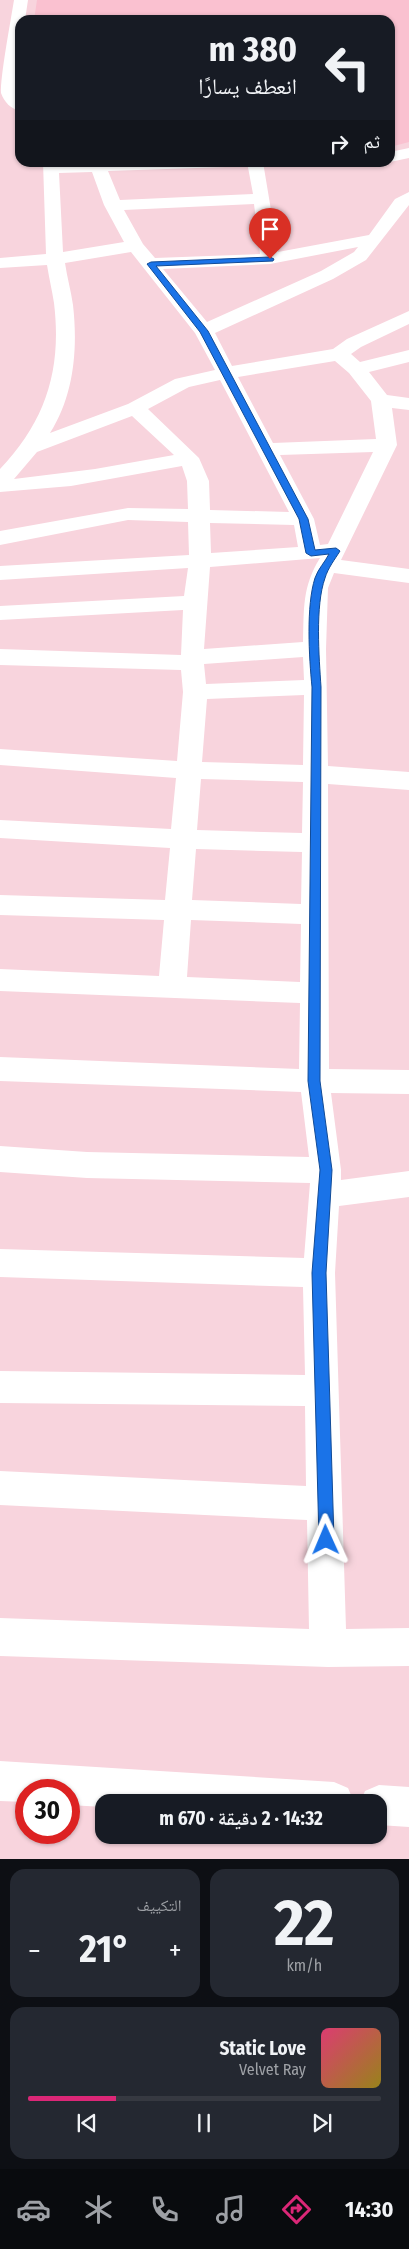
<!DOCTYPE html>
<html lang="ar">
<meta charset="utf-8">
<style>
:root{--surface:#171b24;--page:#242831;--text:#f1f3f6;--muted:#9ea1a6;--line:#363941;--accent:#db2777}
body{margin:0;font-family:"Fira Sans Condensed","Noto Naskh Arabic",sans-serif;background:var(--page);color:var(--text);direction:rtl;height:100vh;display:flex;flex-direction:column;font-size:19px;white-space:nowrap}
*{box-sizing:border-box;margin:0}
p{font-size:16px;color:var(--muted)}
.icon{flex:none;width:28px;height:28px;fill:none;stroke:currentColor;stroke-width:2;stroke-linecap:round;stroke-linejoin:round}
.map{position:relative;height:1859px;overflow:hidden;direction:ltr}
.side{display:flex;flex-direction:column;gap:10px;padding:10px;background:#0d0f14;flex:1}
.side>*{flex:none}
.hud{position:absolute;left:15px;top:15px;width:380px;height:152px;border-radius:15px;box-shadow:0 1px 4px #0004;direction:rtl;background:#171b24;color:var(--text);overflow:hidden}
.speed{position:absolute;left:15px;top:1779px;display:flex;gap:10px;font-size:25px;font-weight:700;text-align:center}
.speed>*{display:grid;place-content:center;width:65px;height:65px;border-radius:50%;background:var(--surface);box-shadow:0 1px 4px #0004;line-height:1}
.speed .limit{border:8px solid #d22;background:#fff;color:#111}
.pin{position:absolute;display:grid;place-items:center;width:42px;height:42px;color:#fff;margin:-51px -21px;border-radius:50% 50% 50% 0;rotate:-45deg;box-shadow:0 0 5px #0007}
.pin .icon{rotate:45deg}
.me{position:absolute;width:55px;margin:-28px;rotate:359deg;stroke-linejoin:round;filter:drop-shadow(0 0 4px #0008)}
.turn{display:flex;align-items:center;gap:18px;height:105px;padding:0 15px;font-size:22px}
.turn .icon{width:65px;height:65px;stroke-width:2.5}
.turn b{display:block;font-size:35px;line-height:42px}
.then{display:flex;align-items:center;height:48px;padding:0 15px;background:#0003;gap:10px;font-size:19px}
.big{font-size:38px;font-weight:700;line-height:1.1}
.side .widget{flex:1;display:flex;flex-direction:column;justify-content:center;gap:8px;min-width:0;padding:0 18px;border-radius:15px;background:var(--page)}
.side .dial{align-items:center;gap:0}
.dial b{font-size:65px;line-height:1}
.song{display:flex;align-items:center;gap:15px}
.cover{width:60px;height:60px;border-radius:8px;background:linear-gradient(135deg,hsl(340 70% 55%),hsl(50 70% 35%))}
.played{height:5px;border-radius:2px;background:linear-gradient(90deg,var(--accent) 25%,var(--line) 25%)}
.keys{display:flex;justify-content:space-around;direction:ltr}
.heat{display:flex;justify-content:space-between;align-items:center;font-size:28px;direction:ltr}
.side .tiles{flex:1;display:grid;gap:10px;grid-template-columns:1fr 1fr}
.widget:last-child{grid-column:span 2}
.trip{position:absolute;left:95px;top:1794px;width:292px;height:50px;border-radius:15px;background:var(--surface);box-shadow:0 1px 4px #0004;font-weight:700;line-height:50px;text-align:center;direction:rtl}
.tabs{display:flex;height:80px;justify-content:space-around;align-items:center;background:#090b0e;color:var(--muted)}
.tabs .icon{width:35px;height:35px}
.tabs .active{color:var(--accent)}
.tabs b{font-size:22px;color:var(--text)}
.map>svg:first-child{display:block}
.built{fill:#fac1d0}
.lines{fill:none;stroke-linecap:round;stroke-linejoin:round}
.minor{fill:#fff;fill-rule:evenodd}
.route{fill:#1a73e8;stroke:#114b97}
</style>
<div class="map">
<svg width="409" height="1859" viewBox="0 0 409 1859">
<rect width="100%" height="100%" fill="#f8d4dd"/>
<polygon class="built" points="37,0 409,0 409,142 390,147 390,20 34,20"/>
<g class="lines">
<g class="minor">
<path d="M14 0H28L25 20H20V54L16 82 17 93 20 98V111C11 109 4 102 1 93 0 78 11 19 14 0Z"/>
<polygon points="409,148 409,158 390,162 390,152"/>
<path d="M43 162H234L232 166 226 167 108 171 120 200 253 194 247 162H263L278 252 369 235 395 199 409 192V205L366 260 333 279 215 333 232 366 333 349 347 339 409 311V324L361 347 351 354 360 362 409 350V362L369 372 387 395 409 398V410L392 408 397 445 341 560 409 569V583L334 573 328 588 326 649 328 766 409 772V790L328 784 329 1069 409 1070V1094L331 1093 341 1170V1180L409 1171V1197L339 1206 335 1273 346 1629 409 1628V1666L328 1667 0 1656V1618L309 1629 307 1520 0 1505V1471L306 1486 305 1406 0 1403V1371L305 1375 303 1287 0 1277V1249L304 1258 310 1183 87 1178 0 1172V1146L87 1152 309 1157 301 1092 0 1081V1057L299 1069 300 1003 0 991V969L159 976 164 920 0 915V895L165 900 170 848 0 838V820L171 829 176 778 0 765V749L177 761 183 692 181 670 0 665V649L181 655 183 610 0 620V606L184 596 188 568 0 580V566L189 555 188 522 128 520 0 545V531L128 508 188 509 187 481 182 466 71 486 0 492V469C46 421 62 369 54 303 52 290 49 278 47 265L0 268V258L46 254ZM92 172 104 205 124 242 63 252 59 173ZM254 204 260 254 155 258 143 244 124 210ZM358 247 354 252 321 271 207 322 163 269 270 264ZM131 252 195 333 215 370 175 379 128 404 50 433C74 395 78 349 73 305 71 291 67 277 65 263ZM335 361 349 373 371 401 376 439 273 443 238 377ZM220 380 289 512 210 510 209 481 199 458 148 409 189 387ZM132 416 174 455 95 469 14 479 37 452ZM373 452 328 544 320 545 314 519 280 455ZM210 523 294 525 298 547 211 553ZM320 558C302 587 304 609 303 642L204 649 210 567ZM303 657 304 680 206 684 204 664ZM304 695 303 765 202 762 207 699ZM201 779 303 782 302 833 197 830ZM196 849 302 852 301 904 192 900ZM191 920 301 924 300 982 187 977Z"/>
<polygon points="0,1761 334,1782 348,1788 354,1802 104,1802 104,1807 69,1805 69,1790 26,1790 26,1802 0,1801"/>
<polygon points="379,1785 409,1787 409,1827 379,1825 379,1802 360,1802 365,1791"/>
</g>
</g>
<path class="route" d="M270 257 274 259 273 261 156 266 208 331 308 519 315 550 336 548 340 551C335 559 328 568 325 578 315 606 319 657 321 687L320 1081 332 1170 326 1273 334 1540 332 1545 326 1548 321 1545 319 1540 312 1273 320 1170 308 1081 312 687C309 657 306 606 315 578 318 569 325 562 329 554L311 556 306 553 299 519 200 332 147 264 151 262Z"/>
</svg>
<div class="speed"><div class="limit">30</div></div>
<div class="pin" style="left:270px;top:259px;background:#d93025"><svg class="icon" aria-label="arrive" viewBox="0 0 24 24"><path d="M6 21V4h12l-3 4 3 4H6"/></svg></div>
<svg class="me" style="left:326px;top:1540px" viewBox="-20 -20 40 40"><path d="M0-17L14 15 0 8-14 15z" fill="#1a73e8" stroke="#fff" stroke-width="4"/></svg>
<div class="trip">14:32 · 2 دقيقة · 670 m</div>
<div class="hud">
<div class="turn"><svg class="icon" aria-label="left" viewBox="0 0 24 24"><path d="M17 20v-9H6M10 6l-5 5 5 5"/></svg><div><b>380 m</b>انعطف يسارًا</div></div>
<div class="then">ثم<svg class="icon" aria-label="right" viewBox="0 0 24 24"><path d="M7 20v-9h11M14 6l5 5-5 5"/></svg></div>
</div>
</div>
<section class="side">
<div class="tiles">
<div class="widget dial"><b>22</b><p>km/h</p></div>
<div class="widget"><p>التكييف</p>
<div class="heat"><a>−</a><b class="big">21°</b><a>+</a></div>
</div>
<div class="widget">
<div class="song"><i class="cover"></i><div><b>Static Love</b><p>Velvet Ray</p></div></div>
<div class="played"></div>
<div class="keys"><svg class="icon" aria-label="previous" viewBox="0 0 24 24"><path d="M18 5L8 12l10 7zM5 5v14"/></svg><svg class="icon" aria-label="pause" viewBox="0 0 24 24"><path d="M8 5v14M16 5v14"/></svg><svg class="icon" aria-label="next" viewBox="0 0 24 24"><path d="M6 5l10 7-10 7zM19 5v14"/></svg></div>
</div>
</div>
</section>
<nav class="tabs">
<b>14:30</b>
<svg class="icon active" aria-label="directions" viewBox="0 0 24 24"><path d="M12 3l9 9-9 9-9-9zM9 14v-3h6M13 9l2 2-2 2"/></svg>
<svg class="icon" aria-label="music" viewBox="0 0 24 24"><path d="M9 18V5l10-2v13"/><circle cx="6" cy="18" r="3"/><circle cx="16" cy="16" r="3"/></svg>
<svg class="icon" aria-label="phone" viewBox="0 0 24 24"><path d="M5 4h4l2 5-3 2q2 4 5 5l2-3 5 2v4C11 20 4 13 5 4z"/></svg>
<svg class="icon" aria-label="climate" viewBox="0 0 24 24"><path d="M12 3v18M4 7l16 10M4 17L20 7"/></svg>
<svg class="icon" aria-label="car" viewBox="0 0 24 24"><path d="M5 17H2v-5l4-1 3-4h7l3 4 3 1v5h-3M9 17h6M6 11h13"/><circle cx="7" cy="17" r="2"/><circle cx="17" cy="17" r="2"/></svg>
</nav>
